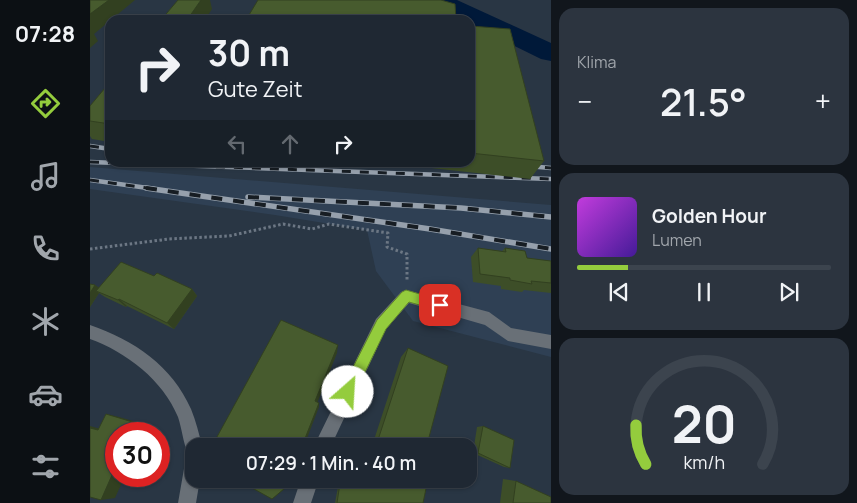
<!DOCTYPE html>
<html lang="de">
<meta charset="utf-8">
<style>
:root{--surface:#1f2833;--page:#2c343f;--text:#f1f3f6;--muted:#a1a6ac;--line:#3c444e;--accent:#94cc3d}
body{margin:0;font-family:Manrope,sans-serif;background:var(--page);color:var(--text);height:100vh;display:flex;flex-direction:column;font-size:19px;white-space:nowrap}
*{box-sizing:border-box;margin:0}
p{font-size:16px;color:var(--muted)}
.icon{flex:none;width:28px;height:28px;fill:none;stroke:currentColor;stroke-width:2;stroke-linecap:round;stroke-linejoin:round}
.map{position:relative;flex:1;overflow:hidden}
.drawer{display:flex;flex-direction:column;gap:8px;padding:8px;background:#11161c;width:306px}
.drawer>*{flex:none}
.banner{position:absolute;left:15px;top:15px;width:370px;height:152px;border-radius:15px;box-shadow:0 1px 4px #0004,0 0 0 1px var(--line);background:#1f2833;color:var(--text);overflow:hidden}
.speed{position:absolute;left:15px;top:422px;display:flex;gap:10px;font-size:25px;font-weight:700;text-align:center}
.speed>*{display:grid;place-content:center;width:65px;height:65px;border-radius:50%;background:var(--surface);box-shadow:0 1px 4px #0004,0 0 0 1px var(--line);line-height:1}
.speed .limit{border:8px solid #d22;background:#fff;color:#111}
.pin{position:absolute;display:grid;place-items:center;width:42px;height:42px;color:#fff;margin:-21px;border-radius:10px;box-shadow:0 2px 8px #0006}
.me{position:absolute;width:55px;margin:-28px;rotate:26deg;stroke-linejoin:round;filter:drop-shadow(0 0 4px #0008)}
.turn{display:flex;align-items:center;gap:18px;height:105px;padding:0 20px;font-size:22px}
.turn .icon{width:65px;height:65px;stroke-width:2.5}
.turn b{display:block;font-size:35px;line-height:42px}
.lanes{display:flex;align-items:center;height:48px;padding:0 20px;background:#0003;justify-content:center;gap:25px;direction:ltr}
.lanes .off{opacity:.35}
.big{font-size:38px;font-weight:600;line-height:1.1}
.drawer .tile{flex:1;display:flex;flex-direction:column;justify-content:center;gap:8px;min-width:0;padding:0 18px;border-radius:15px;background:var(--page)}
.drawer .dial{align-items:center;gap:0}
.dial svg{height:130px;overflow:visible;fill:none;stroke:var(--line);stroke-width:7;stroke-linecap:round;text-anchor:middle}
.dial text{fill:var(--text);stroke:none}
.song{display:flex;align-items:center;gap:15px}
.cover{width:60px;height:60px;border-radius:8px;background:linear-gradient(135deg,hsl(290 70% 55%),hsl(260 70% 35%))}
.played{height:5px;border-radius:2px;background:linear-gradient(90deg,var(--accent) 20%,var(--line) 20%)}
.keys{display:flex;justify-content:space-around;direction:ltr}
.heat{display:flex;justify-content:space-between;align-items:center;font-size:28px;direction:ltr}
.trip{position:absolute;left:95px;top:438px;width:292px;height:50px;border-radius:15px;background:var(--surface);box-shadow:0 1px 4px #0004,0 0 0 1px var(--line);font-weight:600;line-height:50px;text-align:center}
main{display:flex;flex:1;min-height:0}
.dock{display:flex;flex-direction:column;width:90px;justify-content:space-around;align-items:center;background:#0c1014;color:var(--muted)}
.dock .icon{width:35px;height:35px}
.dock .on{color:var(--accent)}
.dock b{font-size:22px;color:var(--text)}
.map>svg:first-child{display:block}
.built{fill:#2f4054}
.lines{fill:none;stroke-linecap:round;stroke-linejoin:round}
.river{fill:#001939;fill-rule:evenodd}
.path{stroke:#6c7784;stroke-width:3;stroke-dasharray:2.5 2.5;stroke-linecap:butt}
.street{fill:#697077;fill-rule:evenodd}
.rail-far1-casing{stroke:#96a0ac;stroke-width:4.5}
.rail-casing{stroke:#96a0ac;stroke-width:5.5}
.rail-far1{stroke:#171d23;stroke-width:3;stroke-dasharray:9;stroke-linecap:butt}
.rail{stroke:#171d23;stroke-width:4;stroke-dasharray:11;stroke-linecap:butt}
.wall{fill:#3d4e28}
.shaded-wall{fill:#324020}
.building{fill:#475b2e;stroke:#324020}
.route{fill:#94cc3d;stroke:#608528}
</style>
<main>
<nav class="dock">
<b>07:28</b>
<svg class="icon on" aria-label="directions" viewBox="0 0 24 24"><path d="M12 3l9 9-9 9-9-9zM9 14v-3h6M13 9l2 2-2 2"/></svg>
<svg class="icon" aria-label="music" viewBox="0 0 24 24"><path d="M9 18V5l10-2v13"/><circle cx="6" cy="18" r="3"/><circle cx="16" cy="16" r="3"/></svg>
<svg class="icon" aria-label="phone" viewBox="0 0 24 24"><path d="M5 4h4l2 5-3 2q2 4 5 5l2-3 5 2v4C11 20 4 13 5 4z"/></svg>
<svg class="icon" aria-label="climate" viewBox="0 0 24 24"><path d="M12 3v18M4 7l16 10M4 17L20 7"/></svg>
<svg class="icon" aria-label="car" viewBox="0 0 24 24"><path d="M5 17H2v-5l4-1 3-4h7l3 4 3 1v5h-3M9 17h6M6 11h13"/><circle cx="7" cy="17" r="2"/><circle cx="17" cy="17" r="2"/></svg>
<svg class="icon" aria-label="filters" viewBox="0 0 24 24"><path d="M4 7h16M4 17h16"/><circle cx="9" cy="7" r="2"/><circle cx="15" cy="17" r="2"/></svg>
</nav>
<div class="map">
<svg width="461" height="503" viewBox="0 0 461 503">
<rect width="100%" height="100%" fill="#293644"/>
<polygon class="built" points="0,167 461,205 461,357 323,321 286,271 277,230 185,215 0,189"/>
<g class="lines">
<path class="river" d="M336 0H367L461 43V61L451 59 380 24V20C367 20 344 11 336 0Z"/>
<polyline class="path" points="0,249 79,239 139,236 193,224 222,229 239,224 298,233 297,247 317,254 317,280"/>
<g class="street">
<polygon points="316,290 399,312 421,328 461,335 461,349 418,341 395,325 319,303 296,329 241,446 224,446 286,319 311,292"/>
<path d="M0 325C44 340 82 366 101 409 106 421 109 434 112 446H104V479H110L106 503H88L95 463 98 457 101 455 98 454C93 442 92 429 88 417 73 380 36 352 0 339Z"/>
<polygon points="211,479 229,479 221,503 203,503"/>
</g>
<defs>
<g id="rail-far1">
<polyline points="0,146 20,149"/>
<polyline points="0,162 461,179"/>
<polyline points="236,162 259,165"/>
<polyline points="437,166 461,168"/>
<polyline points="0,180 65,189"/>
</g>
<g id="rail">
<polyline points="56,188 340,229 461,249"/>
<polyline points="158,197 371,208 461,217"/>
</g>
</defs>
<use href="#rail-far1" class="rail-far1-casing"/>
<use href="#rail" class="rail-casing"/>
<use href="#rail-far1" class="rail-far1"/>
<use href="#rail" class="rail"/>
</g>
<g class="wall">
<polygon points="380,26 454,161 440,179 287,162 380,162"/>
<polygon points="20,82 20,142 2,139 0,136 0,106"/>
<polygon points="187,162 204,162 203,164"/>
<polygon points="388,248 412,251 415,248 437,258 461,261 461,293 434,290 432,292 411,289 411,286 383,282 381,257"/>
<polygon points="64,276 102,289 107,296 84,329 37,306 36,307 15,297 9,293 0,307 0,284 5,285 9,288"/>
<polygon points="318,348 338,441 349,446 282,446 311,357"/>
<polygon points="393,426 420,468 414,467 383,453 387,427"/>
<polygon points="271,479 338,479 333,503 245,503 249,481 268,486"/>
<polygon points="413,479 426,481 461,503 410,503"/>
</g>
<g class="shaded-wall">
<polygon points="19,0 45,0 4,34 8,41 0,48 0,14"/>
<polygon points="111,0 120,0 122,9 115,20 97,20"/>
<polygon points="5,285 11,289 6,291 9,293 0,307 0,293"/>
<polygon points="102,289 107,296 84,329 77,323"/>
<polygon points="29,299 37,306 36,307 28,300"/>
<polygon points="248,345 247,353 226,406 225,401"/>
<polygon points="229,403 229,407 214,446 212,446"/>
<polygon points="16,414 29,417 57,425 53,434 41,434"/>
<polygon points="0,426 21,432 8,430 0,428"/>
<polygon points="26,466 26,476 35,476 25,498 11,500"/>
<polygon points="198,479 200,479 198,486 182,499"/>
<polygon points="249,481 268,486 272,488 250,483"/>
</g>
<g class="building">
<polygon points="0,0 19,0 0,14"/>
<polygon points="88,0 111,0 97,20 71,20"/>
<polygon points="168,0 351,0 365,4 366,20 156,20"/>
<polygon points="380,26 420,29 454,161 380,153"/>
<polygon points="20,82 20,124 0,121 0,106"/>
<polygon points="388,248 416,252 415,248 435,251 437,258 461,261 461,283 441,281 442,284 420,280 420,278 390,274"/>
<polygon points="31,262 64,276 67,273 102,289 77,323 29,299 28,300 6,291"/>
<polygon points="0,284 5,285 0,293"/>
<polygon points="191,320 248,345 225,401 229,403 212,446 122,446"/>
<polygon points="318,348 358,366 338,441 349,446 286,446"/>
<polygon points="16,414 46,423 41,434 26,434 26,466 11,500 0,497 0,428 8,430"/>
<polygon points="393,426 424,440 420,468 388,453"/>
<polygon points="146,479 198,479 195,488 182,499"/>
<polygon points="276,479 338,479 333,503 247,503 250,483 272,488"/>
<polygon points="426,481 461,497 461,503 423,503"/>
</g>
<polygon class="route" points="316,290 354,301 356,305 354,309 350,311 319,302 296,329 263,397 258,399 253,397 251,392 253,387 287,320 312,292"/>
</svg>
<div class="speed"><div class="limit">30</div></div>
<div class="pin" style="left:350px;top:305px;background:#d93025"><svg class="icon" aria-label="arrive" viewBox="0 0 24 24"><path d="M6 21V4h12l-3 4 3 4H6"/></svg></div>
<svg class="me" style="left:258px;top:392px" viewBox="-20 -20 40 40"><circle r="19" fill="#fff"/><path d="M0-13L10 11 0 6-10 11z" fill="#94cc3d"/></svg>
<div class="trip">07:29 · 1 Min. · 40 m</div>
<div class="banner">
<div class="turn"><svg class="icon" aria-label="right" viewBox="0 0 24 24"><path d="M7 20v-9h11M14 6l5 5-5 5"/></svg><div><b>30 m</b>Gute Zeit</div></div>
<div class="lanes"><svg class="icon off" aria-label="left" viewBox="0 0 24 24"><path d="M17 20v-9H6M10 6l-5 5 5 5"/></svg><svg class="icon off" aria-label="ahead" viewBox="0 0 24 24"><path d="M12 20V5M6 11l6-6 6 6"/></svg><svg class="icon" aria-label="right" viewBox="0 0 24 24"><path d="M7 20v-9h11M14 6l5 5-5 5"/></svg></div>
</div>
</div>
<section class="drawer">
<div class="tile"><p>Klima</p>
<div class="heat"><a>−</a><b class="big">21.5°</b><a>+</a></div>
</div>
<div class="tile">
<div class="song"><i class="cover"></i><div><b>Golden Hour</b><p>Lumen</p></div></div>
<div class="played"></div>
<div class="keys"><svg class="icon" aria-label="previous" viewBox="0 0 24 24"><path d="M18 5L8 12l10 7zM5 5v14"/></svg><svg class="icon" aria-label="pause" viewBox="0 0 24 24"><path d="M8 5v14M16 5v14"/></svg><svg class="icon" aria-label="next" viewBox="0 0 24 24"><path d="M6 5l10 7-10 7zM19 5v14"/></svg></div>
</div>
<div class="tile dial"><svg viewBox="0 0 100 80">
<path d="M14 69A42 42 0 1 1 86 69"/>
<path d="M14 69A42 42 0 0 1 8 45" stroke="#94cc3d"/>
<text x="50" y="56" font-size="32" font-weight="700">20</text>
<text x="50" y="72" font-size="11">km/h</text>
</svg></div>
</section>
</main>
